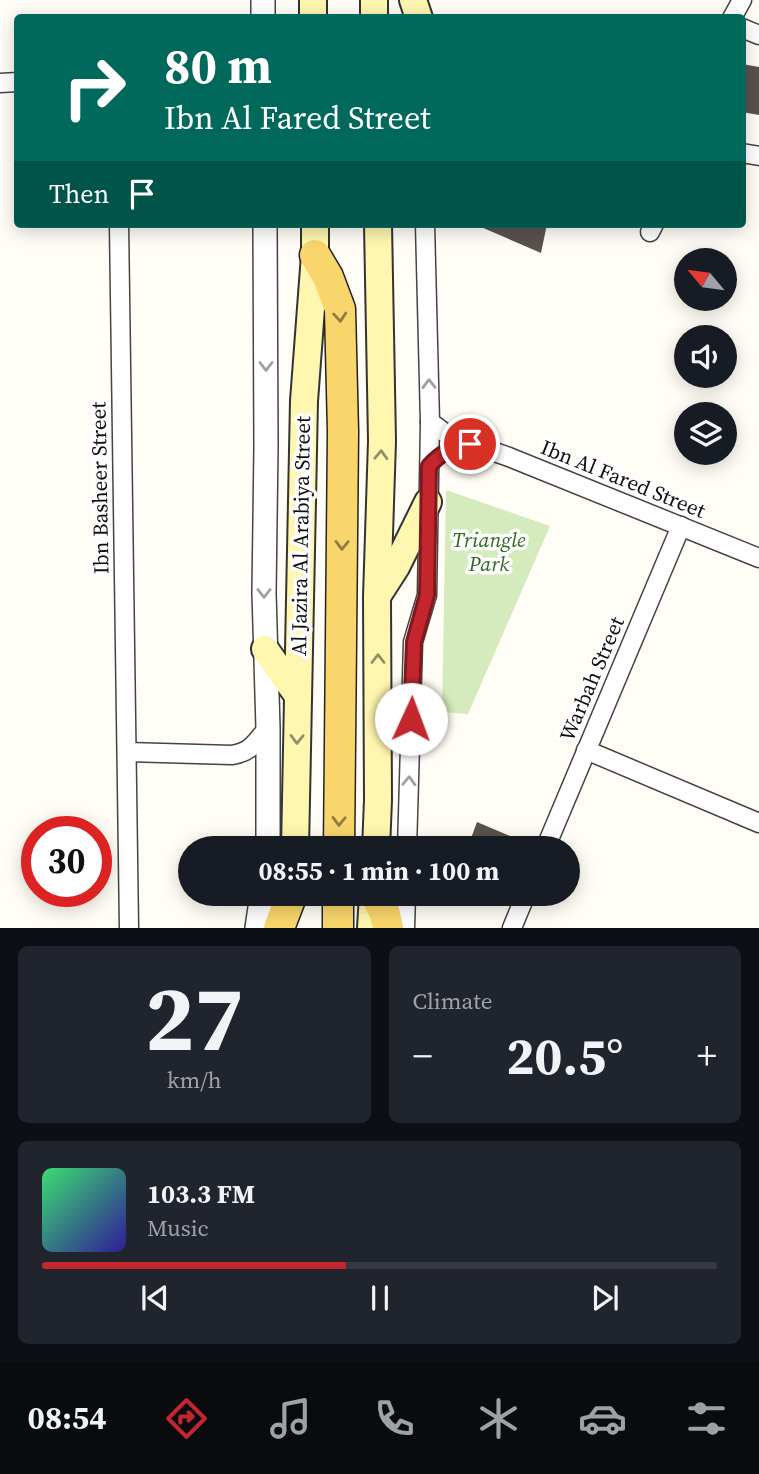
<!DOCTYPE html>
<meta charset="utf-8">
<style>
:root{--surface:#171b24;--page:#20242c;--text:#f1f3f6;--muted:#9ea1a6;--line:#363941;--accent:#c4262e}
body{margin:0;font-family:"Source Serif 4",serif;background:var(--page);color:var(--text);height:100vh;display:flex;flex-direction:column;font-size:26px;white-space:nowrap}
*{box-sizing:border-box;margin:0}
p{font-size:23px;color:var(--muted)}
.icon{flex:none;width:38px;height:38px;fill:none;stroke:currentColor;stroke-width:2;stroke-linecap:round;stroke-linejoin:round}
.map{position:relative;height:928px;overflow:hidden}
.details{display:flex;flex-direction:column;gap:18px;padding:18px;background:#0d0f14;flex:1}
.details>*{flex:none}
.top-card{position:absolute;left:14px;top:14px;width:732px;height:214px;border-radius:7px;box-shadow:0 4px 18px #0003;background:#00695c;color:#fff;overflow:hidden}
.needle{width:46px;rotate:299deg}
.buttons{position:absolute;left:674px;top:248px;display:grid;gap:14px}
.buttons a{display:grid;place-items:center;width:63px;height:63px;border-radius:50%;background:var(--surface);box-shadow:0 4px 18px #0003;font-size:35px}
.speed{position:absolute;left:21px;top:816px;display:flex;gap:14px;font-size:35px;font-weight:700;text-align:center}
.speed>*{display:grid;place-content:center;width:91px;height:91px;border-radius:50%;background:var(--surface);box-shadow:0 4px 18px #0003;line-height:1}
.speed .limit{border:10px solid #d22;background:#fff;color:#111}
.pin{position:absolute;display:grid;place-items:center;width:60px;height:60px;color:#fff;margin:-30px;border:4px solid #fff;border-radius:50%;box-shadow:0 2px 7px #0007}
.me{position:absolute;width:77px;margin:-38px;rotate:2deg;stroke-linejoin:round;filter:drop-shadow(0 0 5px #0008)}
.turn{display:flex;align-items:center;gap:24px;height:147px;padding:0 35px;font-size:32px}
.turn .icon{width:91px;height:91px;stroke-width:2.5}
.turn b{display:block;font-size:49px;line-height:60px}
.then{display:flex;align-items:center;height:66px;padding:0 35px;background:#0003;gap:14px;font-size:26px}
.big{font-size:52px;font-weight:700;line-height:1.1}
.details .card{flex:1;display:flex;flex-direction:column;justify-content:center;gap:10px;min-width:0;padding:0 24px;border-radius:10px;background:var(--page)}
.details .dial{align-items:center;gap:0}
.dial b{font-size:91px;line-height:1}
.song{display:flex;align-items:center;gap:21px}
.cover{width:84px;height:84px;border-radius:10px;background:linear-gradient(135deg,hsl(140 70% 55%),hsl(250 70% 35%))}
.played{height:7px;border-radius:4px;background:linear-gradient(90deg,var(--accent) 45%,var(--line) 45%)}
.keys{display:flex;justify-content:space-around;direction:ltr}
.heat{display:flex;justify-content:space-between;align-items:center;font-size:38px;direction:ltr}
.details .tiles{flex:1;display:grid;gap:18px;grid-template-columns:1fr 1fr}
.card:last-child{grid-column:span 2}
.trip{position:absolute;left:178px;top:836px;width:402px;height:70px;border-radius:35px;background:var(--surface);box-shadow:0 4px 18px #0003;font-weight:700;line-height:70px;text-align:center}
.tabs{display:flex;height:112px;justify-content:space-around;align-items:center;background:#090b0e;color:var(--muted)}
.tabs .icon{width:49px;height:49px}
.tabs .current{color:var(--accent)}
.tabs b{font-size:32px;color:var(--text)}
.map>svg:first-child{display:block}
.green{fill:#d5ebbd}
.building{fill:#5a524d}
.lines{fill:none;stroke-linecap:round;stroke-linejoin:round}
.minor-casing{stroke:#444;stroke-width:21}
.tertiary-casing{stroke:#444;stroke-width:26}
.secondary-casing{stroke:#333;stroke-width:30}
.primary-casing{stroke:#222;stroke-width:33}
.minor{stroke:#fff;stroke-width:18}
.tertiary{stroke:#fff;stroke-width:23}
.secondary{stroke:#fff6b0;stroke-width:26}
.primary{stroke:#f9d66b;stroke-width:30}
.oneway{stroke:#917d42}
.oneway2{stroke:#a0a0a0}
.oneway3{stroke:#948f68}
.route-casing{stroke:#7f191e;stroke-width:18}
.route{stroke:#c4262e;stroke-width:12}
.labels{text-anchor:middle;stroke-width:7;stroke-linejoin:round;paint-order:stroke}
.street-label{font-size:21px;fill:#111;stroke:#fff}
.park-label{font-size:21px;font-style:italic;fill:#2f6b1f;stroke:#fff}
</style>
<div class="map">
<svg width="759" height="928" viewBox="0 0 759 928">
<rect width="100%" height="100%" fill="#fffdf5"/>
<polygon class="green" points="446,490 550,526 468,714 442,712"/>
<g class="building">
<polygon points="742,64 759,67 759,115 742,112"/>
<polygon points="474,224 547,224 541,253"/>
<polygon points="477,822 534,846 534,849 467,849"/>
</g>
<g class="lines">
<defs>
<g id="minor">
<polyline points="732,18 742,0"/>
<polyline points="742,28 759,35"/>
<polyline points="0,83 18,82"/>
<polyline points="742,153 759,156"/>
<polyline points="119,224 129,928"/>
<polyline points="650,232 654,224"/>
<polyline points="430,422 442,431 455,438 509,457 759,558"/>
<polyline points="586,750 759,823"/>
<path d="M127 752 232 755C252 752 255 742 268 728"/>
<polyline points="407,849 413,642 427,595 430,422 425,224"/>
<polyline points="545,849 681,526"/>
<polyline points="405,928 406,894"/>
<polyline points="512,928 526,894"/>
</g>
<g id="tertiary">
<polyline points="263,0 263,18"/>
<polyline points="265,224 266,447 264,593 268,728 268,849"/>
<polyline points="257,928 262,894"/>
</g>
<g id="secondary">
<polyline points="313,0 313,18"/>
<polyline points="374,0 374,18"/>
<polyline points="413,0 419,18"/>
<polyline points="378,595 396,567 428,502"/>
<polyline points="265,649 298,696"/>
<polyline points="295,849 304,401 315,255 315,224"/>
<polyline points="376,849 378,800 377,597 382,441 378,224"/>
<polyline points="371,928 373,894"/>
</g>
<g id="primary">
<polyline points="315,255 328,277 340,309 343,432 339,849"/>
<polyline points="375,894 385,914 388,928"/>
<polyline points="279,928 292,894"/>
<polyline points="338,928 338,894"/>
</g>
</defs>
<use href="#minor" class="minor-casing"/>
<use href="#tertiary" class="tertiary-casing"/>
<use href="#secondary" class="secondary-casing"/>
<use href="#primary" class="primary-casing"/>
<use href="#minor" class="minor"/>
<use href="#tertiary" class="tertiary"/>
<use href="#secondary" class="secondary"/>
<use href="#primary" class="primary"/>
</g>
<defs><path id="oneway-chevron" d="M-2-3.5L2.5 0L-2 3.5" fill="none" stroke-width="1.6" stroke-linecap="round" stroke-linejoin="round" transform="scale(1.75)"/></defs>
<g class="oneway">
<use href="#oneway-chevron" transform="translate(340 317) rotate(86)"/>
<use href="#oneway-chevron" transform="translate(342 545) rotate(91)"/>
<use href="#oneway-chevron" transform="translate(339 821) rotate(91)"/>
</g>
<g class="oneway2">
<use href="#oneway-chevron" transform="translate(266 366) rotate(90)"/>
<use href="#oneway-chevron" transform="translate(429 384) rotate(-91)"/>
<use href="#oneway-chevron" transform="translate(264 593) rotate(90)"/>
<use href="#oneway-chevron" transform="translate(409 781) rotate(-88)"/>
</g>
<g class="oneway3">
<use href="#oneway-chevron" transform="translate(381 455) rotate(-88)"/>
<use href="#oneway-chevron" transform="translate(378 659) rotate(-90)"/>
<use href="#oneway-chevron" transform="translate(297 739) rotate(91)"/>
</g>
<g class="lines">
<defs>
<path id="route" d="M411 719 414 642 427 595 429 466C441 453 452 447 470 444"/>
</defs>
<use href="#route" class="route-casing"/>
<use href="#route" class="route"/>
</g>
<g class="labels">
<g class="street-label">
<text transform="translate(623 479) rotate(22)" y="7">Ibn Al Fared Street</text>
<text transform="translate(100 488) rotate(-91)" y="7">Ibn Basheer Street</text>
<text transform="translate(301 536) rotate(-89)" y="7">Al Jazira Al Arabiya Street</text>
<text transform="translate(592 679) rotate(-67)" y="7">Warbah Street</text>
</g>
<g class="park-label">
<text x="489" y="547">Triangle<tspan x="489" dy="24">Park</tspan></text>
</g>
</g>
</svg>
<div class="buttons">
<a><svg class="needle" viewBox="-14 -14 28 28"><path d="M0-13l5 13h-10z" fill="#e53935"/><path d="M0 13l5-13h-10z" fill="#9ea1a6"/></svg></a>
<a><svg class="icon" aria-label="sound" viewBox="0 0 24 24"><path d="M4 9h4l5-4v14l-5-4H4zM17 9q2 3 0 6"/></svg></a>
<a><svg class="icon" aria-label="layers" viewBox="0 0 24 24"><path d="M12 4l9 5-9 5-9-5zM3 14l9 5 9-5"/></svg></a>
</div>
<div class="speed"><div class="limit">30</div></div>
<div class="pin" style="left:470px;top:444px;background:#d93025"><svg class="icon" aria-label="arrive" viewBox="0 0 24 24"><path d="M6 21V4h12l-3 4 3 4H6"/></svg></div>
<svg class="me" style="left:411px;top:719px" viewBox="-20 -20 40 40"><circle r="19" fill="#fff"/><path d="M0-13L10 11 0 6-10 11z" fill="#c4262e"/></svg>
<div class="trip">08:55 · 1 min · 100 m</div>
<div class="top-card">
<div class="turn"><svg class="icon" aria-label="right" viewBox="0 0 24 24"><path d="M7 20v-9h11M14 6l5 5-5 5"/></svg><div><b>80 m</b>Ibn Al Fared Street</div></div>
<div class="then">Then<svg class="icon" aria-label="arrive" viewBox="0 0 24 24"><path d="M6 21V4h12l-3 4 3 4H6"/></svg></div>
</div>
</div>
<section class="details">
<div class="tiles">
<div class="card dial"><b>27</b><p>km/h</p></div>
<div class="card"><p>Climate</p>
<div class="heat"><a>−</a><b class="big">20.5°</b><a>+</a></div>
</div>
<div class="card">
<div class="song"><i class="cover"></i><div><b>103.3 FM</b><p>Music</p></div></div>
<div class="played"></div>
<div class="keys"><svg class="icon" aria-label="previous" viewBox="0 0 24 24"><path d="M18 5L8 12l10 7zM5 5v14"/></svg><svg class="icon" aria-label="pause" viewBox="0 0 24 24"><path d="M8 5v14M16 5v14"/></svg><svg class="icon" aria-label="next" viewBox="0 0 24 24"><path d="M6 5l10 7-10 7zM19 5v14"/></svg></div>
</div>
</div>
</section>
<nav class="tabs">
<b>08:54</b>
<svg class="icon current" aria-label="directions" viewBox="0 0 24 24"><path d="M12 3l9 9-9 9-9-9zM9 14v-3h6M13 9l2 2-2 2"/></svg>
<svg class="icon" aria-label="music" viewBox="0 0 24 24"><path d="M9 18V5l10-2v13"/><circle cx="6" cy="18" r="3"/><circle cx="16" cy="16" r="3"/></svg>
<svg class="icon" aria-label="phone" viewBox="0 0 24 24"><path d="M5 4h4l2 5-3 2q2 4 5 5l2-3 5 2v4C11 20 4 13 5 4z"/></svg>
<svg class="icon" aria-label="climate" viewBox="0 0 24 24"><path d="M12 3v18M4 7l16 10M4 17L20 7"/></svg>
<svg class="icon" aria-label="car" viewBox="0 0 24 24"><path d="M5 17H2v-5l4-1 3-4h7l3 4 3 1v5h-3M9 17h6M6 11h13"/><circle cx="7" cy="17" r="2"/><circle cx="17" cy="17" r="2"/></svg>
<svg class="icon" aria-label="filters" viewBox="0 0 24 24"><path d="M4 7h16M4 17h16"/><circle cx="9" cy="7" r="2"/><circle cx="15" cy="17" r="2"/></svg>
</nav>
